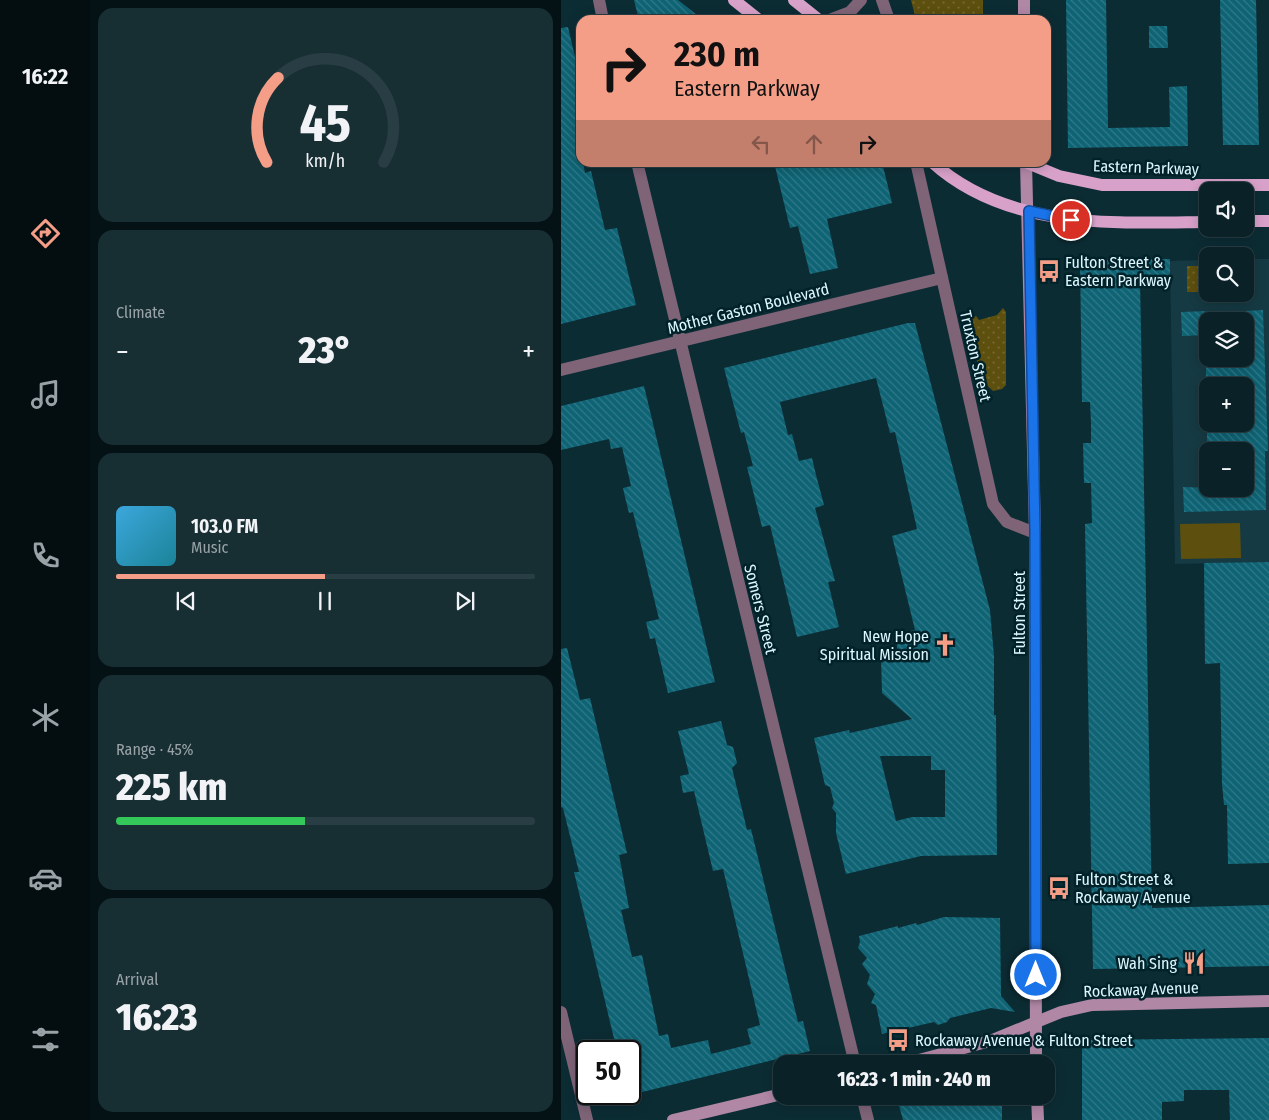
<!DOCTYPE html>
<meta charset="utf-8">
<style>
:root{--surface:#092127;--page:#172e33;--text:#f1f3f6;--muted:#99a3a7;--line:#293e44;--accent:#f49e87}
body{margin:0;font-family:"Fira Sans Condensed",sans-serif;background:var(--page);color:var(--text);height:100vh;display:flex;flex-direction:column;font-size:19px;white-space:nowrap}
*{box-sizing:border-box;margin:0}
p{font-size:16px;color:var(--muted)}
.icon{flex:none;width:28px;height:28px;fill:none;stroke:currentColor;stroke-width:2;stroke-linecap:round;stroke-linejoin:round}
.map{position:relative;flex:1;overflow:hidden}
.details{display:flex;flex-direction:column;gap:8px;padding:8px;background:#051215;width:471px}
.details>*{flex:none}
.top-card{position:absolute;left:15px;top:15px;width:475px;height:152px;border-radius:15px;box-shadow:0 2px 12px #0003,0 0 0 1px var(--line);background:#f49e87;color:#111;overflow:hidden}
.fabs{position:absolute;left:638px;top:182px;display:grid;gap:10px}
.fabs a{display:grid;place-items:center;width:55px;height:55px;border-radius:10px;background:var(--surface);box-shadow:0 2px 12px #0003,0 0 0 1px var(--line);font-size:25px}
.speed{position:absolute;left:15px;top:1040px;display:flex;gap:10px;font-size:25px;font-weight:700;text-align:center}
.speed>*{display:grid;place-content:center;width:65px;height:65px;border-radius:50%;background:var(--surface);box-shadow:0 2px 12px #0003,0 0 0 1px var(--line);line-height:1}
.speed .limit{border:2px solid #111;border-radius:8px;background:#fff;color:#111}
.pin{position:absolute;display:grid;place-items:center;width:42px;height:42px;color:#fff;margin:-21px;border:2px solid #fff;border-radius:50%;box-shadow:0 1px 5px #0007}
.me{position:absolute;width:55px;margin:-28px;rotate:0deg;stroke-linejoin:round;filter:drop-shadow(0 0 4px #0008)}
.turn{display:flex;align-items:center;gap:18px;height:105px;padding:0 15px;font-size:22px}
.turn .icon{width:65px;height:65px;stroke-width:2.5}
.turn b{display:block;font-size:35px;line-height:42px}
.lanes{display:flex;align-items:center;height:48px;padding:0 15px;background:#0003;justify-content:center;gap:25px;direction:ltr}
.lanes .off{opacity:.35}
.big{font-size:38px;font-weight:800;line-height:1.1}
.details .card{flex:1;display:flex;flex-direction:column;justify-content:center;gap:8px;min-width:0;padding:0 18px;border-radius:15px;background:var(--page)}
.details .dial{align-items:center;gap:0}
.dial svg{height:130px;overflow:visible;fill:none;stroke:var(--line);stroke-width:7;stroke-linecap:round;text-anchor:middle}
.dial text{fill:var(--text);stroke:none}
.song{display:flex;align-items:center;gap:15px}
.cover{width:60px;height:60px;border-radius:8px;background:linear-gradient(135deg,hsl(200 70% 55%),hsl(190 70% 35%))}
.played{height:5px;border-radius:2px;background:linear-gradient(90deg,var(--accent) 50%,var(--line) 50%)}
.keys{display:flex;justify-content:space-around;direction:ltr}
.heat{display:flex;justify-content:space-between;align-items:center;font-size:28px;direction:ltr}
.charge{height:8px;border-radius:4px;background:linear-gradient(90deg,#34c759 45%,var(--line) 0)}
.trip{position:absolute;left:212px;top:1055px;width:282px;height:50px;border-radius:15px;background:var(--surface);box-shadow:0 2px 12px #0003,0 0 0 1px var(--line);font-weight:800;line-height:50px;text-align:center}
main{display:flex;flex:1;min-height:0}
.tabs{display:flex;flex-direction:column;width:90px;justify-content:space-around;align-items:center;background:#040d10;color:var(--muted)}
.tabs .icon{width:35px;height:35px}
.tabs .current{color:var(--accent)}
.tabs b{font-size:22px;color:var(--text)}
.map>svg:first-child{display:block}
.built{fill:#163a43;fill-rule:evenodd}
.grass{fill:#5d4f0d}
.park{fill:url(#park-dots)}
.building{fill:url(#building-back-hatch);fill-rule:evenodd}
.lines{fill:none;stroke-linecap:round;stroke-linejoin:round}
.street{stroke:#7f6478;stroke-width:12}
.secondary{stroke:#b187a6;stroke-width:12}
.primary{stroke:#d8a1c9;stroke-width:12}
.route-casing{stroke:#114b97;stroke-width:12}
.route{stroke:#1a73e8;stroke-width:9}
.labels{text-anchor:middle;stroke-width:5;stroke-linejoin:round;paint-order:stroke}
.street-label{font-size:16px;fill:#ddf7ff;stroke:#02222a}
.poi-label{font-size:16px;fill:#ddf7ff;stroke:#02222a;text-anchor:start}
</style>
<main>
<nav class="tabs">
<b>16:22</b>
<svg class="icon current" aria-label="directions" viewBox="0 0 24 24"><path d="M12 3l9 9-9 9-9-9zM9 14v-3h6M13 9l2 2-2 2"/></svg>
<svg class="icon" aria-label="music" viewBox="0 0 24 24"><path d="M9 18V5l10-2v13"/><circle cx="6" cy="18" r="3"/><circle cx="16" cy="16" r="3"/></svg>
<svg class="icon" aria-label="phone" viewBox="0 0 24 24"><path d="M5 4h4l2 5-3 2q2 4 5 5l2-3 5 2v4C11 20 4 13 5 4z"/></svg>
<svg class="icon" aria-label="climate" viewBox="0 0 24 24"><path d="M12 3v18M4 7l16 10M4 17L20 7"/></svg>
<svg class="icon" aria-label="car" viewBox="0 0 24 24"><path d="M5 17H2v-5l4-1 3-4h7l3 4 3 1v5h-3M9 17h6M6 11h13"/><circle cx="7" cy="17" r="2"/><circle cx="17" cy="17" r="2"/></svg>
<svg class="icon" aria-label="filters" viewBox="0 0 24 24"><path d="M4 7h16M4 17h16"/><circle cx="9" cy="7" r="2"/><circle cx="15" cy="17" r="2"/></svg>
</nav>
<section class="details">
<div class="card dial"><svg viewBox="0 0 100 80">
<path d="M14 69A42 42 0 1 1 86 69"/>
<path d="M14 69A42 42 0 0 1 21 17" stroke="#f49e87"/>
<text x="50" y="56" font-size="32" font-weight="700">45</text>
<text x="50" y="72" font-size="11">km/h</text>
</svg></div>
<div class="card"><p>Climate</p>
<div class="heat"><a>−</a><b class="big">23°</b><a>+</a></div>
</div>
<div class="card">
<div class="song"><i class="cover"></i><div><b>103.0 FM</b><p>Music</p></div></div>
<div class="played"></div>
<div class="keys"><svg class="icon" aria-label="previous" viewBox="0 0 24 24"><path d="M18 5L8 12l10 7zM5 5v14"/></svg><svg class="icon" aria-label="pause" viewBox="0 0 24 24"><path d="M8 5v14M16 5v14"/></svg><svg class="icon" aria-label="next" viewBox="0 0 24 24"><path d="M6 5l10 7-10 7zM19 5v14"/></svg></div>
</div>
<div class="card"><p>Range · 45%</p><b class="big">225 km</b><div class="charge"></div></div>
<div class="card"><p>Arrival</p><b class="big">16:23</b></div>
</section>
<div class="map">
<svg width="708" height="1120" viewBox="0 0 708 1120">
<defs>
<pattern id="park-dots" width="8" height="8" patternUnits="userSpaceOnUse" patternTransform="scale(1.25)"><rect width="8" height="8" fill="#5d4f0d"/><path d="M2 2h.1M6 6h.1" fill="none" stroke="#746931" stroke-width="1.8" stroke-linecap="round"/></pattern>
<pattern id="building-back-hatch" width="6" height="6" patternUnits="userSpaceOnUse" patternTransform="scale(1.25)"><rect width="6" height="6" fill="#0e6374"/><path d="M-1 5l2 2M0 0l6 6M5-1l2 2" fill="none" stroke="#317a89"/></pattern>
</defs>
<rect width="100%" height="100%" fill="#0c2c34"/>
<path class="built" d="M684 259H708V562L614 564 609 261 646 260V294H684ZM646 321H684V359H646ZM646 386H684V424H646ZM646 451H684V489H646Z"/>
<polygon class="grass" points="679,523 680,558 620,559 619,524"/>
<g class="park">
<polygon points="350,0 422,0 422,20 355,20"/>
<rect x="626" y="266" width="20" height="26"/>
<polygon points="442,308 445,312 445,385 441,389 432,391 420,379 407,323 412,317 415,316 418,320 436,315"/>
</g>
<g class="building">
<polygon points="73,0 117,0 136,15 117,20 78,20"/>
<polygon points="505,0 545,0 547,128 609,127 608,87 626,86 627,146 507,148"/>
<polygon points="659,0 695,0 698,145 662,145"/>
<polygon points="588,26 606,26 607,48 588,48"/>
<polygon points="7,27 20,82 20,162 22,162 24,173 30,171 44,230 56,228 75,305 0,324 0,28"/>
<polygon points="213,162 321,162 331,203 266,219 277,268 249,274 237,226 229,228"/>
<polygon points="609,259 609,280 579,280 591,908 708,905 708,966 532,969 524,524 531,523 530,483 523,483 522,443 530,443 530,423 529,402 521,402 519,260"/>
<polygon points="702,310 707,451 704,451 705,510 623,512 622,487 684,489 684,451 646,451 646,424 684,424 684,386 645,386 645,359 684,359 684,311"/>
<polygon points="646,311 646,335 621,336 620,312"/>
<path d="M347 323H354L429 610 433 656V715H435L436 855 360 856 285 874 275 833V813L271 808 273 803 269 787 264 785 253 738 288 730 289 733 351 719 321 693 320 657H336V634L354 630 331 536 356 529 334 432 329 433 315 378 219 402 227 435 231 434 238 461 251 458 255 475 263 505 254 508 274 581 267 582 278 627 236 637 209 525 201 527 186 467 192 466 183 432 180 433 163 368ZM319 756H370V770H384V817H351L335 821Z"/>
<polygon points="83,386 154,682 107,693 94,638 89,639 85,622 98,619 72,512 68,513 64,497 62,488 70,486 61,447 50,449 48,439 0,450 0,406"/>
<polygon points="708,562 708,863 667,864 666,805 663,805 661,784 659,663 644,664 643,563"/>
<polygon points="6,648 19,700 29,698 66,853 58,855 68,908 60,910 71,957 81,955 98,1036 107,1034 110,1048 147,1040 150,1054 190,1044 186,1029 199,1025 162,869 152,871 133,791 122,793 119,776 128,774 117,731 160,721 166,745 172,747 176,763 171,768 186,830 190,829 237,1022 242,1021 249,1051 69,1095 69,1051 56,1051 13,872 18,872 2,808 0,807 0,649"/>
<polygon points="383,917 439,918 440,996 454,1012 430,1008 389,1018 386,1022 377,1025 373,1022 321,1034 315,1005 310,1003 314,994 306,984 309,975 301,964 306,958 297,948 299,942 298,936 337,926 337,928 355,923 356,925"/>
<polygon points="708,1038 708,1120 669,1120 668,1090 623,1090 623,1101 601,1102 601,1120 521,1120 521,1040"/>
<polygon points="359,1096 441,1096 441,1120 342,1120 337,1102"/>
</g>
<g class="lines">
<g class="street">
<polyline points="38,0 42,20"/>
<polyline points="321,0 328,20"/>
<polyline points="268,20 289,12 300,0"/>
<polyline points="76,162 294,1064"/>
<polyline points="355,162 432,504 446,522 474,533"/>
<polyline points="0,370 381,278"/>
<polyline points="0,1012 26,1120"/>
<polyline points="301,1096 307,1120"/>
</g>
<g class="secondary">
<polyline points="463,0 463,20"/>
<polyline points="465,162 474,533 475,1064"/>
<polyline points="343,1064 429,1041 500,1012 531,1005 708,1001"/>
<polyline points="476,1096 477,1120"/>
<polyline points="112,1120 221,1094"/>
</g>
<g class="primary">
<polyline points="173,0 198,20"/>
<polyline points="233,0 258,20"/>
<path d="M371 162C446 230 553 223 646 222"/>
<polyline points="464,162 498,176 541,185 708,185"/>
<polyline points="684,221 708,221"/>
</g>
</g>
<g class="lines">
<defs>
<polyline id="route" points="475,975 474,533 468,211 510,220"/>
</defs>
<use href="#route" class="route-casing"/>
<use href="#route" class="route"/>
</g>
<defs>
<symbol id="bus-bare" viewBox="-9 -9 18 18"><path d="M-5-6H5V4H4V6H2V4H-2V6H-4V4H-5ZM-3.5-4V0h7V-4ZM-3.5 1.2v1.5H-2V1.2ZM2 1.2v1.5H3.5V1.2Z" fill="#f49e87" stroke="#02222a" stroke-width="2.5" paint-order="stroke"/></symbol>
<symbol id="church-bare" viewBox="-9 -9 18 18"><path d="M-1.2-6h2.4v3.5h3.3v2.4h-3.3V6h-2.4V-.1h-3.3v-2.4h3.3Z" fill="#f49e87" stroke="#02222a" stroke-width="2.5" paint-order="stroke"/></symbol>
<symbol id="restaurant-bare" viewBox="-9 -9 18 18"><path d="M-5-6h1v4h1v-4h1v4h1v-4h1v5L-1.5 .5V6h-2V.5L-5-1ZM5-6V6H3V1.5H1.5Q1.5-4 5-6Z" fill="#f49e87" stroke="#02222a" stroke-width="2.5" paint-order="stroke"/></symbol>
</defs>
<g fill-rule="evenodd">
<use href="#bus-bare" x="472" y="255" width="32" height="32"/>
<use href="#church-bare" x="368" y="629" width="32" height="32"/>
<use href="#bus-bare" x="482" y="872" width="32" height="32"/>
<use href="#restaurant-bare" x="617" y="947" width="32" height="32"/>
<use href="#bus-bare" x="321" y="1024" width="32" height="32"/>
</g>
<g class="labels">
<g class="street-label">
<text transform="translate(585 167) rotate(2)" y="6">Eastern Parkway</text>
<text transform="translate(187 308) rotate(-14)" y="6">Mother Gaston Boulevard</text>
<text transform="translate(415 356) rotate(77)" y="6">Truxton Street</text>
<text transform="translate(200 609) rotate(76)" y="6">Somers Street</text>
<text transform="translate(458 613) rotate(-90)" y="6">Fulton Street</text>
<text transform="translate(580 989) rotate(-2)" y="6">Rockaway Avenue</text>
</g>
<g class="poi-label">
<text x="504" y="268">Fulton Street &amp;<tspan x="504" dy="18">Eastern Parkway</tspan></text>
<text x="368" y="642" text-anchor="end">New Hope<tspan x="368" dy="18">Spiritual Mission</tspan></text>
<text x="514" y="885">Fulton Street &amp;<tspan x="514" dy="18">Rockaway Avenue</tspan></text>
<text x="616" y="969" text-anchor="end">Wah Sing</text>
<text x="354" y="1046">Rockaway Avenue &amp; Fulton Street</text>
</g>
</g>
</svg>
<div class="fabs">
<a><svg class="icon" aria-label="sound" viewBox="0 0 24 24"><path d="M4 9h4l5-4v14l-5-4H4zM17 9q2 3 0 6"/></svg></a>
<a><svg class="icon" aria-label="search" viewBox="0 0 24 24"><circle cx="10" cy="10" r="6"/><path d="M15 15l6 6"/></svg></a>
<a><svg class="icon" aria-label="layers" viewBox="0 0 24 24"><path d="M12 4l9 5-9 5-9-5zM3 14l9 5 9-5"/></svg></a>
<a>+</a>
<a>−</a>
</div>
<div class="speed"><div class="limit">50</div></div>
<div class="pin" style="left:510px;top:220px;background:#d93025"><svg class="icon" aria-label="arrive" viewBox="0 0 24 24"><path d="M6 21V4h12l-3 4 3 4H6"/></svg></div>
<svg class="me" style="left:475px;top:975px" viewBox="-20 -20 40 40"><circle r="17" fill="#1a73e8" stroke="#fff" stroke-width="3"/><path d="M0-11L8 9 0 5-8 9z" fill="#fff"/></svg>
<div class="trip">16:23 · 1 min · 240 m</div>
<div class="top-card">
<div class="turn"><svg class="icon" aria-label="right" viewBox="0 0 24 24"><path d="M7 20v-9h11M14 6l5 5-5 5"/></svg><div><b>230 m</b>Eastern Parkway</div></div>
<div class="lanes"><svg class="icon off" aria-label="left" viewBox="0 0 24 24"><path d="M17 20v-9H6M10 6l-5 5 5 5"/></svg><svg class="icon off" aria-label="ahead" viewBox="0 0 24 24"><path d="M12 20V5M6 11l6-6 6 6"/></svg><svg class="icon" aria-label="right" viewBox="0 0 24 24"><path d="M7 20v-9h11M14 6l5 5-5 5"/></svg></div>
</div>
</div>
</main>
